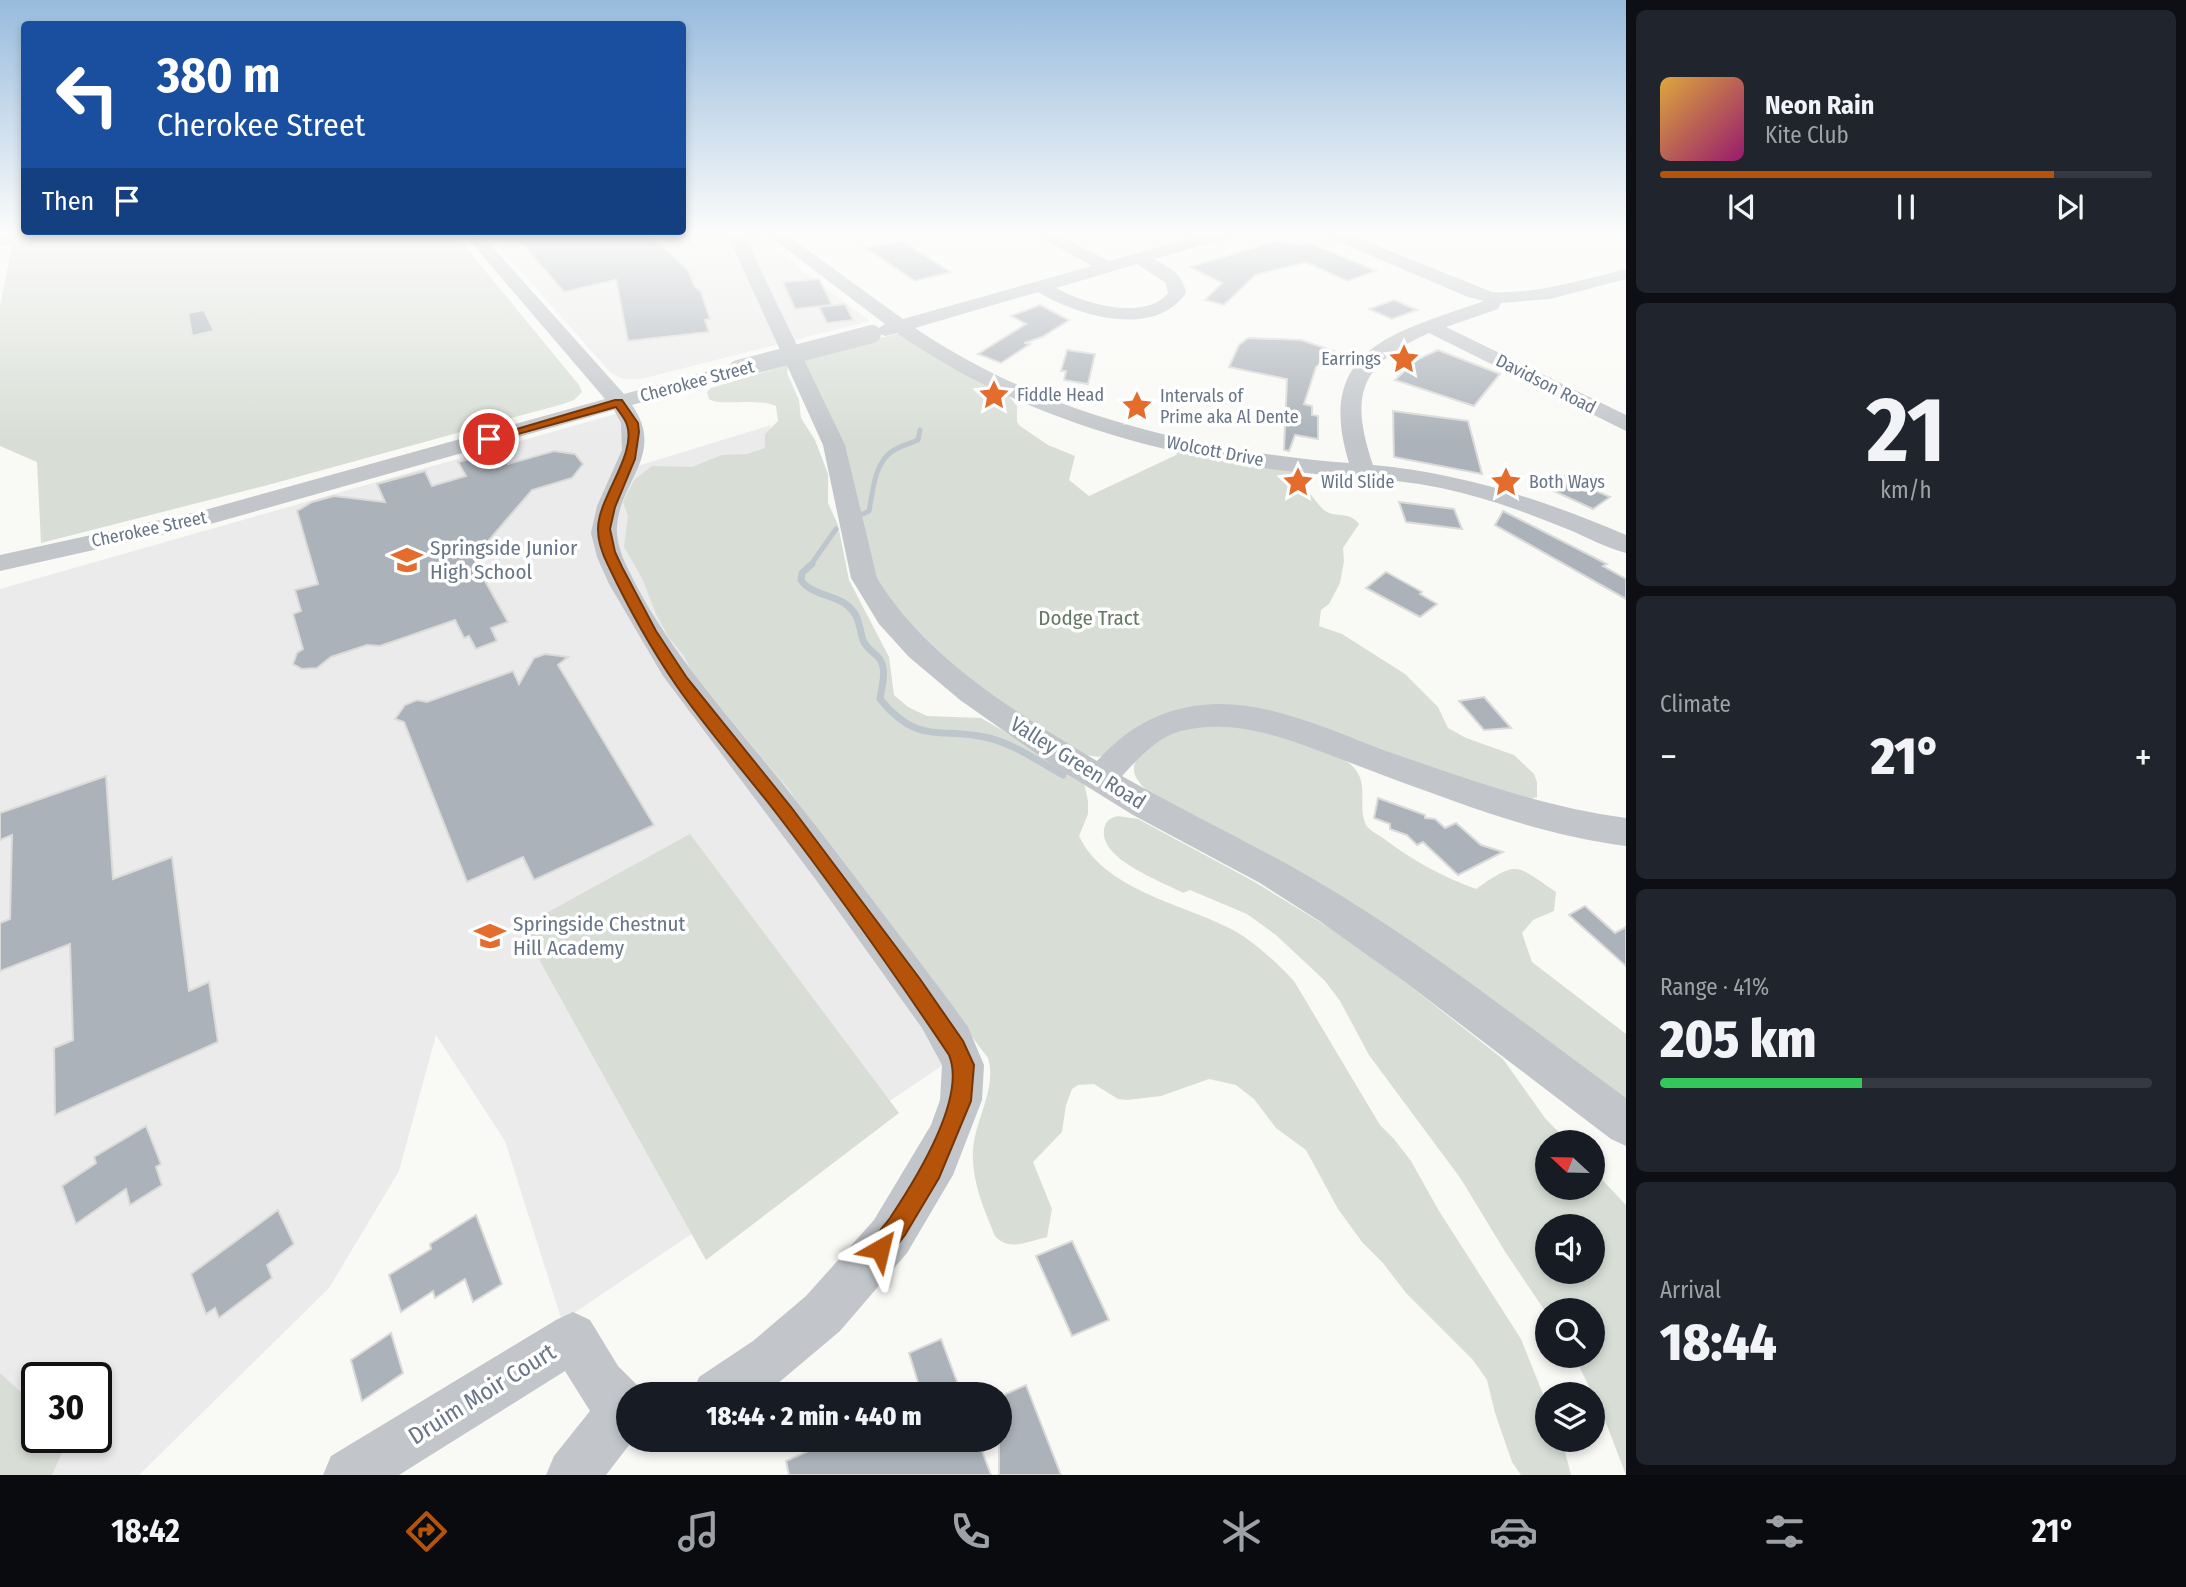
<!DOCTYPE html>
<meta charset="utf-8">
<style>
:root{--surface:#171b24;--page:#20242c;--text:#f1f3f6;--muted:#9ea1a6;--line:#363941;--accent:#b45309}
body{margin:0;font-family:"Fira Sans Condensed",sans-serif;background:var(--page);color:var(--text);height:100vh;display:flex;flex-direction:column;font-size:26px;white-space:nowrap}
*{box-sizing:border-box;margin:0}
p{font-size:23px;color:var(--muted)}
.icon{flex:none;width:38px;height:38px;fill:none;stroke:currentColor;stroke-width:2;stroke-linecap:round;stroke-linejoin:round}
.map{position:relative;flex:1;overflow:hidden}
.side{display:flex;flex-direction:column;gap:10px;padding:10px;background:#0d0f14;width:560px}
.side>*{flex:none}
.top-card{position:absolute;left:21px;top:21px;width:665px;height:214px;border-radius:7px;box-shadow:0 4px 10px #0003;background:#1a4fa0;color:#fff;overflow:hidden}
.needle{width:46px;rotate:292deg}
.tools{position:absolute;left:1535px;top:1130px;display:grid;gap:14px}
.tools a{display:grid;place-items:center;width:70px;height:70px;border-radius:50%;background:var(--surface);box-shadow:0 4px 10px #0003;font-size:35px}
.speed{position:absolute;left:21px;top:1362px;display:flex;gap:14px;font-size:35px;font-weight:700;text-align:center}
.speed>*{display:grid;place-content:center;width:91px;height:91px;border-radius:50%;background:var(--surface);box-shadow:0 4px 10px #0003;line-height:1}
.speed .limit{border:4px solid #111;border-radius:10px;background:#fff;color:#111}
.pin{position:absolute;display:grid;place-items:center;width:60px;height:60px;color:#fff;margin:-30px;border:4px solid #fff;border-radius:50%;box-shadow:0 2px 7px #0007}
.me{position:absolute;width:77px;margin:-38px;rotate:37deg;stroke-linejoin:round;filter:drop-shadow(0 0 5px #0008)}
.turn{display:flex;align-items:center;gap:24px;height:147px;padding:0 21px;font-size:32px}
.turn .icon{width:91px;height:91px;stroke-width:2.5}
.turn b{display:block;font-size:49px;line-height:60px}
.then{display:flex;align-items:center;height:66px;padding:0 21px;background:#0003;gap:14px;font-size:26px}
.big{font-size:52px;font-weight:800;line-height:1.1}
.side .tile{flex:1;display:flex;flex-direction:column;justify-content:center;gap:10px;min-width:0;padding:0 24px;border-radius:10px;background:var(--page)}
.side .dial{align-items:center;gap:0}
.dial b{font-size:91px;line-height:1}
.song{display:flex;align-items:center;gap:21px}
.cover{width:84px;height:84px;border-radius:10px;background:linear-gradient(135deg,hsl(40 70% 55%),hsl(320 70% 35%))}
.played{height:7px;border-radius:4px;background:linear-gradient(90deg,var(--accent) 80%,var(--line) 80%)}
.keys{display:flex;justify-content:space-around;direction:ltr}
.heat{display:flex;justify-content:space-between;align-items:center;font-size:38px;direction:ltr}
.charge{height:10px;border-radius:5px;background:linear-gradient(90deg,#34c759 41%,var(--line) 0)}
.trip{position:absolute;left:616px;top:1382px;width:396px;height:70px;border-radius:35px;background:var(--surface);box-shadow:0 4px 10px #0003;font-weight:800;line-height:70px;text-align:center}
.tab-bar{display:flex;height:112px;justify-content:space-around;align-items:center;background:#090b0e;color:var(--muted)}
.tab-bar .icon{width:49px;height:49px}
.tab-bar .active{color:var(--accent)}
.tab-bar b{font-size:32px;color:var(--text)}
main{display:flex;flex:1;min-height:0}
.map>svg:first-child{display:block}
.built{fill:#eaebea;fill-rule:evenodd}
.green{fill:#d8ded6;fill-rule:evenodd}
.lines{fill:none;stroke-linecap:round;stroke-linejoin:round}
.stream-far1{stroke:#bdc6cc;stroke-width:5}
.stream{stroke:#bdc6cc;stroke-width:7}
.building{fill:#abb2b9;stroke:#dadbd9;stroke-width:2}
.minor{fill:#c2c6ca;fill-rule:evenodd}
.minor-bridge{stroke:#c2c6ca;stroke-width:18}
.route{fill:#b45309;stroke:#753606;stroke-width:2}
.labels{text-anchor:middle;stroke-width:7;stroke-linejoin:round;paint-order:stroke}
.far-poi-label{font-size:18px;fill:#687687;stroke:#fff;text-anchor:start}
.far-street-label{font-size:18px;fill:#687687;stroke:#fff}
.poi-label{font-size:21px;fill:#687687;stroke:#fff;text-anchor:start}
.park-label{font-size:21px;fill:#657a63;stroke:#fff}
.street-label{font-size:21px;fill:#687687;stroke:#fff}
.near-street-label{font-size:24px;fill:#687687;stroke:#fff}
</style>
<main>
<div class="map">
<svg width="1626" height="1475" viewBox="0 0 1626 1475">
<rect width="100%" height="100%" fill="#f9f9f6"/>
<g class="built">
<polygon points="487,233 752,233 870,321 641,379 623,379 611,373"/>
<path d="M633 409 631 468 771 425 746 561 952 1059 562 1321 505 1141 436 1035 399 1171 329 1288 139 1475H0V589ZM37 1377H96V1437H37Z"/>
</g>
<g class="green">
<polygon points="0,233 454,233 579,385 582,392 574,400 563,404 268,485 41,543 37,462 0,446 0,307 12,245 0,246"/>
<path d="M896 334H901L939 360 1007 394 1017 406V422L1020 426 1048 445 1075 456 1069 480 1089 496 1176 455 1179 448 1298 470V483C1310 490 1320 509 1327 512 1339 518 1349 511 1359 524L1343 548 1344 561 1340 583 1329 604 1321 610 1319 626 1342 634 1405 674 1438 707 1448 728 1466 738 1514 755 1534 774 1537 782V797L1527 800 1242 709 1098 757 1080 754 943 663 876 582 799 359Z"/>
<path d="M788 365 787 373 799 400 801 418 815 440 828 474V503L838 525 849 580 889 657 894 695 908 707 927 716 981 718 1042 753 1084 783 1088 801V814L1079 836C1104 889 1179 903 1227 927 1251 938 1276 962 1294 981L1380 1125 1394 1139 1411 1161 1439 1211 1521 1339 1547 1404V1440H1562L1571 1475H1521L1512 1462 1495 1413 1487 1380 1473 1360 1406 1293 1383 1263 1362 1242 1338 1209 1306 1150 1276 1128 1254 1099 1236 1085 1209 1079 1161 1096 1127 1100 1118 1099 1094 1084 1078 1085 1072 1089 1066 1105 1062 1132 1033 1162 1052 1209 1047 1237C1029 1241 1009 1252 995 1236 983 1207 971 1180 973 1148 976 1118 997 1088 988 1058L810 822 790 791 694 676 684 656 669 638 656 614 642 578 624 547 628 516 623 502 634 480 652 466 692 467 722 455 747 454 765 448V434L778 421 776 406C756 397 721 407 709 399L707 392 711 388Z"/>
<path d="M1193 725C1209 726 1226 724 1241 726 1265 730 1341 750 1355 769 1369 786 1357 806 1366 825 1369 830 1377 834 1383 838 1412 860 1441 876 1476 889 1518 860 1515 864 1556 892L1554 911 1533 920 1522 933 1532 962 1626 1034V1103L1153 798C1147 790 1135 781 1134 771 1131 748 1177 732 1193 725Z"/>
<path d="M1118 816 1138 819 1253 881 1343 936 1405 982 1503 1059 1545 1118 1569 1143H1547V1188H1592L1593 1170 1626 1205V1475L1603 1415 1574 1356H1592V1311H1547V1314L1504 1250 1461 1179 1369 1055 1340 1001 1325 981 1276 935 1247 914 1190 890 1183 893C1162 881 1100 860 1104 830 1105 821 1110 818 1118 816ZM1547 1227H1592V1272H1547Z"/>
<polygon points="690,834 899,1113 706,1260 521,927"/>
<polygon points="0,1373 37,1407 37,1437 69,1437 52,1475 0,1475"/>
</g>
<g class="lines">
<g class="stream-far1">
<path d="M863 514 869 511C873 491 874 465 891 452 899 446 909 444 918 440L920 430"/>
<polyline points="810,566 836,529"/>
</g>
<path class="stream" d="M812 564 802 573 801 580C809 593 831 595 844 603 860 614 858 624 863 640 866 648 872 651 878 657 888 668 882 685 880 699 919 747 941 726 989 738 1016 745 1039 762 1063 775"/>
</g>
<g class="building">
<polygon points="513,233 648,233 688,270 694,286 701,292 710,319 705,320 709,332 628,341 616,280 564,292"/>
<polygon points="902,241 932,260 951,272 915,281 866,248"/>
<polygon points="1276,241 1298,245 1308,242 1376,271 1347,281 1306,262 1255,275 1224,305 1205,300 1222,283 1190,267"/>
<polygon points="819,279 832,305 795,309 783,282"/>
<polygon points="1394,300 1417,310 1392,319 1369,309"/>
<polygon points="845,304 853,320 827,323 819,307"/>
<polygon points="1040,305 1069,320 1042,337 1024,343 1030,344 1001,363 978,354 1026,324 1011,316"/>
<polygon points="204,310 214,331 192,336 188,313"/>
<polygon points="1248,338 1301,340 1334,351 1316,367 1304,404 1312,406 1312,415 1318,416 1318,439 1295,435 1289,451 1284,450 1287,379 1229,367 1239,345"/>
<polygon points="1067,350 1095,354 1088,384 1064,380 1066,371 1061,371"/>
<polygon points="1438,350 1500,374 1474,406 1395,380 1416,360"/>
<polygon points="1393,411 1468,421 1482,474 1394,457"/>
<polygon points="499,451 508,464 554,451 575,454 583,464 572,478 532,490 483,547 485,550 475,563 508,622 491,628 497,641 476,649 469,636 464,638 455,620 380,646 367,645 331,657 317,668 302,669 293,664 297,653 303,649 293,614 301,611 295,590 318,584 297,511 312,502 334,496 385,502 377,484 425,471 432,486 466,476 458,462"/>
<polygon points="1558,474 1610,497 1593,509 1541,485"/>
<polygon points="1399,502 1454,509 1462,529 1406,522"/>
<polygon points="1503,511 1607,564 1603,566 1626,579 1626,599 1495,525"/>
<polygon points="1386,572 1422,592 1420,594 1437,604 1420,617 1366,588"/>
<polygon points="545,654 568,657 558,665 654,825 534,880 523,857 467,882 404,722 395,719 405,705 417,700 427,702 513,671 519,684 534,658"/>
<polygon points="1484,697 1511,728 1484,730 1459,701"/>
<polygon points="106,776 113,879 172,857 189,991 209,982 218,1042 55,1115 54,1048 73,1040 70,944 0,971 0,923 10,919 12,835 0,840 0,813"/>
<polygon points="1378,798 1425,815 1425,818 1435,819 1445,828 1456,823 1481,845 1503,852 1458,875 1423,842 1417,845 1407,835 1390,829 1390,824 1374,818"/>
<polygon points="1585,906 1615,933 1626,927 1626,966 1569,915"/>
<polygon points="146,1126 161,1164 156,1167 162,1185 130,1205 126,1189 76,1224 62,1186 96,1163 94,1157"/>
<polygon points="278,1210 294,1244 267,1265 272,1278 219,1318 215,1308 206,1314 191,1274"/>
<polygon points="476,1215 502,1284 473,1302 465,1279 435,1298 433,1291 401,1312 389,1275 431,1249 430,1244"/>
<polygon points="1072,1241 1109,1320 1072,1336 1036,1256"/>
<polygon points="391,1333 403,1373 362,1401 351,1360"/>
<polygon points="941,1339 962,1395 922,1395 909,1353"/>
<polygon points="1026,1385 1061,1475 999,1475 999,1397"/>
<polygon points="833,1440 978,1440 991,1475 789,1475 786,1461"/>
</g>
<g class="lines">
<g class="minor">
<path d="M463 233H480L624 394 738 363 745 365 748 369 745 373 632 405C668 456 614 485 617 534 618 546 623 559 628 569 666 648 725 712 779 779 837 852 893 927 950 1002L968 1027 984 1065 982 1100 953 1175 907 1253 840 1331 764 1395H692L699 1377 753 1341 806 1296 874 1220 931 1125 940 1100 942 1065 922 1028 816 880 663 676 609 584 597 557 591 533 597 506 622 450 621 423 614 410 214 523 0 571V555L201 511 605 399Z"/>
<path d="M727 233H743L845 445 877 578C927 660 1017 713 1097 761 1126 729 1158 710 1202 705 1264 698 1329 730 1386 751 1465 778 1542 807 1626 818V846C1566 838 1508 821 1451 800 1418 788 1384 776 1351 763 1298 743 1239 716 1181 731 1157 737 1138 759 1122 776 1196 818 1273 853 1345 898 1443 959 1533 1030 1626 1098V1146L1611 1139 1405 982 1321 922 1260 883 1133 815 1054 766 960 700 909 657 879 624 851 578 823 445Z"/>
<path d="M765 233H784L903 319 1092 266 1033 233H1054L1109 261 1210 233H1236L1234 236 1154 259C1170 268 1183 274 1186 293 1154 339 1078 316 1038 292L915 328C1042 414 1197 451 1349 463 1313 346 1398 332 1484 301L1468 297 1325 236 1323 233H1345L1492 292C1538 294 1581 280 1626 269V279L1550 299 1501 303 1498 309 1446 327 1626 415V431L1429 333C1360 364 1349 394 1373 465 1462 473 1544 500 1626 535V553C1606 548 1587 537 1567 529 1526 512 1484 497 1441 488 1387 477 1332 477 1278 470 1144 452 1008 411 897 333L886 336 879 334 876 330 885 324ZM1137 264 1166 283 1168 293C1145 322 1082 303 1056 288Z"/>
<polygon points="573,1312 590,1320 618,1366 647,1395 628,1395 628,1440 633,1440 606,1475 546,1475 554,1456 590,1411 565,1371 399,1475 323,1475 331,1456 556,1320"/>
</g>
<polyline class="minor-bridge" points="738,369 872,334"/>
</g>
<linearGradient id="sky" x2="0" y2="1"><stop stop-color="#97bbdd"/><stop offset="0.53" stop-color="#fcfcfb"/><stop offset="1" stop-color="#fcfcfb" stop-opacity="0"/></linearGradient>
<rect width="1626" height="440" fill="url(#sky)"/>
<path class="route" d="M615 400H622L638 423 639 432 635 459 615 507 610 529 615 552 622 567 656 631 687 678 791 807 920 979 963 1041 974 1065 971 1101 939 1178 905 1235 888 1257 880 1261 872 1257 868 1249C873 1237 882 1229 890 1218 914 1182 967 1098 949 1055 894 973 837 892 777 814 744 771 707 730 676 685 650 647 628 607 608 565 603 555 598 542 598 530 597 499 637 455 627 425 625 418 619 412 616 407L489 442 483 439Z"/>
<defs>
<symbol id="sight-bare" viewBox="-9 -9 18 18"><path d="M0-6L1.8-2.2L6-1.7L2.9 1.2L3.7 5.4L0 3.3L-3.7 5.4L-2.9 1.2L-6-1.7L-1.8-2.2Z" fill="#e46c2c" stroke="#fff" stroke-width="2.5" paint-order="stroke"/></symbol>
<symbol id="school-bare" viewBox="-9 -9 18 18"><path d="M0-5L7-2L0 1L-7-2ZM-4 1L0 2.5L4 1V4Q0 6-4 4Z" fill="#e46c2c" stroke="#fff" stroke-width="2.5" paint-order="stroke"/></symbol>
</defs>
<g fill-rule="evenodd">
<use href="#sight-bare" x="1382" y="337" width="44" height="44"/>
<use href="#sight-bare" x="972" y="373" width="44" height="44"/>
<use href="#sight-bare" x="1115" y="384" width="44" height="44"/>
<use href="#sight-bare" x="1276" y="460" width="44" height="44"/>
<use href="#sight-bare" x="1484" y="460" width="44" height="44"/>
<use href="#school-bare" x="385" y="538" width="44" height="44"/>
<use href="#school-bare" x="468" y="914" width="44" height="44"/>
</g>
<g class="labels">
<g class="far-poi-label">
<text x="1381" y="365" text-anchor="end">Earrings</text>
<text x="1017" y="401">Fiddle Head</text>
<text x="1160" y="402">Intervals of<tspan x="1160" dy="21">Prime aka Al Dente</tspan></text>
<text x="1321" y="488">Wild Slide</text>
<text x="1529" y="488">Both Ways</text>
</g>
<g class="far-street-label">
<text transform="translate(697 381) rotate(-15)" y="6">Cherokee Street</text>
<text transform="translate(1546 384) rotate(27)" y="6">Davidson Road</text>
<text transform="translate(1215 451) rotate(11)" y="6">Wolcott Drive</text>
<text transform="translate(149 529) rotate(-12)" y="6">Cherokee Street</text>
</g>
<g class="poi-label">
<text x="430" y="555">Springside Junior<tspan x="430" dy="24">High School</tspan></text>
<text x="513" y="931">Springside Chestnut<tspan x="513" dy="24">Hill Academy</tspan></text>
</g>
<g class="park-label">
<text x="1089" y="625">Dodge Tract</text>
</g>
<g class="street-label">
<text transform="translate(1078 763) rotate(32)" y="7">Valley Green Road</text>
</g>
<g class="near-street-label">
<text transform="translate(482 1394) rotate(-32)" y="8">Druim Moir Court</text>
</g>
</g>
</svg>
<div class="tools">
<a><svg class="needle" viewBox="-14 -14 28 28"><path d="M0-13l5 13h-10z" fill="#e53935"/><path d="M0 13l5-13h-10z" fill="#9ea1a6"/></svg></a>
<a><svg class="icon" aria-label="sound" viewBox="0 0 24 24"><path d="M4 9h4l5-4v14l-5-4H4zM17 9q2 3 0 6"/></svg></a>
<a><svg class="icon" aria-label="search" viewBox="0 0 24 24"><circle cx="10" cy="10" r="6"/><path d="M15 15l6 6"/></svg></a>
<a><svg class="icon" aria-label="layers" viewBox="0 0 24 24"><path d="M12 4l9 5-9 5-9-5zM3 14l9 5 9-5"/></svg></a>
</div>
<div class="speed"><div class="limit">30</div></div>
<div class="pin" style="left:489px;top:439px;background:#d93025"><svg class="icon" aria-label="arrive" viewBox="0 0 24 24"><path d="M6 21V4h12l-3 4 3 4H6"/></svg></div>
<svg class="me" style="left:880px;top:1249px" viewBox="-20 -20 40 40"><path d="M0-17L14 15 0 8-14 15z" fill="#b45309" stroke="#fff" stroke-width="4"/></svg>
<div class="trip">18:44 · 2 min · 440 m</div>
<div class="top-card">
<div class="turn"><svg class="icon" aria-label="left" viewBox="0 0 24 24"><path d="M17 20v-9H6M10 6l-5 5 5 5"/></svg><div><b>380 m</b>Cherokee Street</div></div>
<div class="then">Then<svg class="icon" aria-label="arrive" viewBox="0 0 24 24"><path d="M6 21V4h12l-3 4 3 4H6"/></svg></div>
</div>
</div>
<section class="side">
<div class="tile">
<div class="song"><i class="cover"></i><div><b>Neon Rain</b><p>Kite Club</p></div></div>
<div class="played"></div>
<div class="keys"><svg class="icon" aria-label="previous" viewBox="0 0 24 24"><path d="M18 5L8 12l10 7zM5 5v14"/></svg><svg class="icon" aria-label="pause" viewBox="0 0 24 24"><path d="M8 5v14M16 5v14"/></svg><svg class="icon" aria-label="next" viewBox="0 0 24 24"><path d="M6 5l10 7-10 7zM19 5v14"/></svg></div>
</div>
<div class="tile dial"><b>21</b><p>km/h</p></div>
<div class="tile"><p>Climate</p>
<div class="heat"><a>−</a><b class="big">21°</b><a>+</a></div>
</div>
<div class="tile"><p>Range · 41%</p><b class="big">205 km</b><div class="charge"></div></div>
<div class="tile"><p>Arrival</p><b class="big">18:44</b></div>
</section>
</main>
<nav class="tab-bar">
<b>18:42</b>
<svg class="icon active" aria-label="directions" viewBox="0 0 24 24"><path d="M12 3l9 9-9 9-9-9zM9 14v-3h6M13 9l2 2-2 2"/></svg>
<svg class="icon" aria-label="music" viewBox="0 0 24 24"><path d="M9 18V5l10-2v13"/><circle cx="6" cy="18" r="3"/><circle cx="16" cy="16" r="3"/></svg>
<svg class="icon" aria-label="phone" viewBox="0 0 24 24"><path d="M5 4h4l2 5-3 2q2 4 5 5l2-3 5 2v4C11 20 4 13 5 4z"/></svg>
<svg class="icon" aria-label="climate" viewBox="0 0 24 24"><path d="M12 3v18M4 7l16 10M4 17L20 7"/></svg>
<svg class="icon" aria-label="car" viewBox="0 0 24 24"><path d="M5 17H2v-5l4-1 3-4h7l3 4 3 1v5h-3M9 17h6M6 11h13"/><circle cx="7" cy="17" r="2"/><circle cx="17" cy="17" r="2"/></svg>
<svg class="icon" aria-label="filters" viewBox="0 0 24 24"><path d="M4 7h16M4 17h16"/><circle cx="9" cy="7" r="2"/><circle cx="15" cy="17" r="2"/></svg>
<b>21°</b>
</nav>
